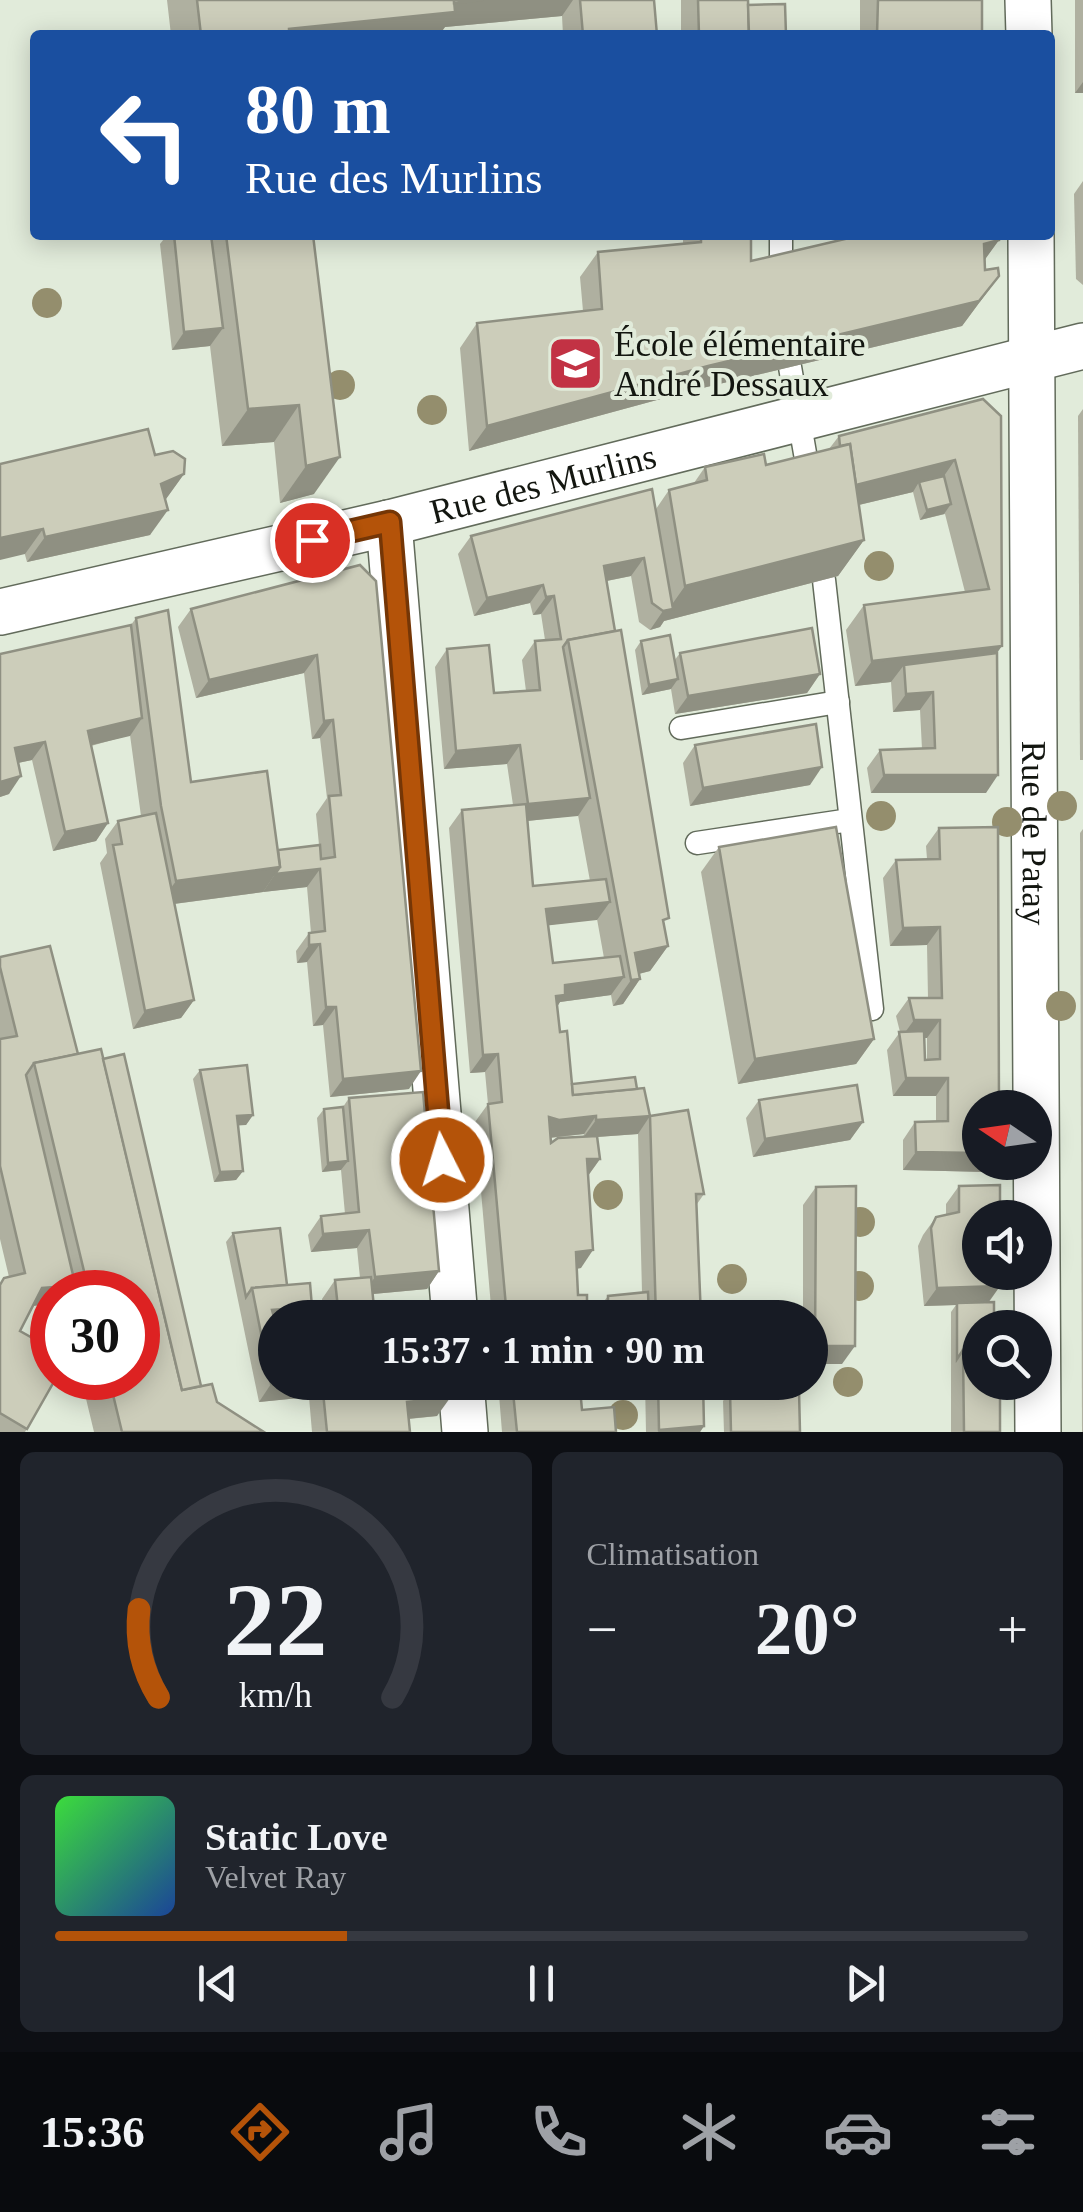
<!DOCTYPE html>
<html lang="fr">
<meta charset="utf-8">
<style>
:root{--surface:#171b24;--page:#20242c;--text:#f1f3f6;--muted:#9ea1a6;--line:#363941;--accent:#b45309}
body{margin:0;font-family:"Times New Roman",serif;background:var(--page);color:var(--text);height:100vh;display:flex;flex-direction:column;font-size:38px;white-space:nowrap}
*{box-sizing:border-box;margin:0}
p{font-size:32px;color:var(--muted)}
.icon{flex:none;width:55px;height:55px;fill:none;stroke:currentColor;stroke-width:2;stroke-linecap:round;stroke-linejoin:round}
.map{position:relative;height:1432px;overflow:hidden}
.panel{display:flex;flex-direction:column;gap:20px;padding:20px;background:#0d0f14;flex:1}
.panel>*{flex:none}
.hud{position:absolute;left:30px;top:30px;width:1025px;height:210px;border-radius:10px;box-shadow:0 5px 25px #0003;background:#1a4fa0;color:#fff;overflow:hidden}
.needle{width:65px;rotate:283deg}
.tools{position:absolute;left:962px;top:1090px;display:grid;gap:20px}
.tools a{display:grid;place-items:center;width:90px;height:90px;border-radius:50%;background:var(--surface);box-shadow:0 5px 25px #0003;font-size:50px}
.speed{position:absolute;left:30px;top:1270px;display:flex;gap:20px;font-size:50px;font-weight:700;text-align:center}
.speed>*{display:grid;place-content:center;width:130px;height:130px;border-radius:50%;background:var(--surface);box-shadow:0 5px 25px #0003;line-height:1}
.speed .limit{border:15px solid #d22;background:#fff;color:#111}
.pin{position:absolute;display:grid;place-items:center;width:85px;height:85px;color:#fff;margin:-42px;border:5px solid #fff;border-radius:50%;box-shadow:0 2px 10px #0007}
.me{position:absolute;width:110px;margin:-55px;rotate:355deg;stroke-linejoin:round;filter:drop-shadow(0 0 8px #0008)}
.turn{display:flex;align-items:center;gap:35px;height:210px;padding:0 50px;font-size:45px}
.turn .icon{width:130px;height:130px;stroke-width:2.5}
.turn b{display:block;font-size:70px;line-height:85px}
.big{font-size:75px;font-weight:800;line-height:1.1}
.panel .card{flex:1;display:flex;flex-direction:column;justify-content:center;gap:15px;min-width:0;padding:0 35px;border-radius:15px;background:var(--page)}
.panel .dial{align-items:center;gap:0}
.dial svg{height:260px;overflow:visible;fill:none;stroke:var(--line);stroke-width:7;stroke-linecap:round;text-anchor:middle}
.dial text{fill:var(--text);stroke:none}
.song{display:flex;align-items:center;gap:30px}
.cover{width:120px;height:120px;border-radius:15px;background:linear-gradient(135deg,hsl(120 70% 55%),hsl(220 70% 35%))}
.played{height:10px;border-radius:5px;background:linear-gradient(90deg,var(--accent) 30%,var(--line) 30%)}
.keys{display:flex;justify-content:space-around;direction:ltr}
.heat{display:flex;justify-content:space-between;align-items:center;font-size:55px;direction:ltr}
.panel .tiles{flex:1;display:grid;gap:20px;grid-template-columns:1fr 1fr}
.card:last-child{grid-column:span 2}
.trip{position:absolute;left:258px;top:1300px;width:570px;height:100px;border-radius:50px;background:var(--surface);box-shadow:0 5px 25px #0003;font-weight:800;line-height:100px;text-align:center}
.tabs{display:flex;height:160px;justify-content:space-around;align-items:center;background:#090b0e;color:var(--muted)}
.tabs .icon{width:70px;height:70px}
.tabs .current{color:var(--accent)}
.tabs b{font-size:45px;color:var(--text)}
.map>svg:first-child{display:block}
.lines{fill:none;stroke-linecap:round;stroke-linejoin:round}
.lane-casing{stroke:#626b5b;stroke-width:25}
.street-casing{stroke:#626b5b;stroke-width:48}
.lane{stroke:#fff;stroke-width:22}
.street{stroke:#fff;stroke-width:45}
.tree{fill:#948e6d}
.wall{fill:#afb0a0;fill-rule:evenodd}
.shaded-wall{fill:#8f9082}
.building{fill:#cccdba;stroke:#8f9082;stroke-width:2.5}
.route-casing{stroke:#753606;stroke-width:25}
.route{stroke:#b45309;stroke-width:18}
.labels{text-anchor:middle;stroke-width:8;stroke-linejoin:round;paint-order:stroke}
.poi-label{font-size:35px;fill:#131610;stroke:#e1ebda;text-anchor:start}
.street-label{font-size:35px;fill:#131610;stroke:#e1ebda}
</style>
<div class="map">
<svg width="1083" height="1432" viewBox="0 0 1083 1432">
<rect width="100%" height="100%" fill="#e1ebda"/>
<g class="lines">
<defs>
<g id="lane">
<polyline points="781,275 781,235"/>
<polyline points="790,367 810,482"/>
<polyline points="824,580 872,1009"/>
<polyline points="681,728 838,702"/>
<polyline points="697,843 850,820"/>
</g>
<g id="street">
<polyline points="1028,0 1029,35"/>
<path id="s1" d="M1031 235 1038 1432"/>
<polyline points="389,523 455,1318"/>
<path id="s2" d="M0 612 389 523 1083 346"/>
<polyline points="461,1382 465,1432"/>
</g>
</defs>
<use href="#lane" class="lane-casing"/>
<use href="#street" class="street-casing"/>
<use href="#lane" class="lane"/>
<use href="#street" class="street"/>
</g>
<g class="tree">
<circle cx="47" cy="303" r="15"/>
<circle cx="340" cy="385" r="15"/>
<circle cx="432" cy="410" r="15"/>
<circle cx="879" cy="566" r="15"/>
<circle cx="1062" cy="806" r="15"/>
<circle cx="881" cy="816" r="15"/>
<circle cx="1007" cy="822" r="15"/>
<circle cx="1061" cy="1006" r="15"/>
<circle cx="608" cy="1195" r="15"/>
<circle cx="860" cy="1222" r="15"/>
<circle cx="732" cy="1279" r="15"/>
<circle cx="859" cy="1286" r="15"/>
<circle cx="848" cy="1382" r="15"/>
<circle cx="623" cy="1415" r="15"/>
</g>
<g class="wall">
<polygon points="167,0 654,0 657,35 563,35 562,16 445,27 439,35 171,35"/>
<polygon points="681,0 748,0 748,5 786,35 681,35"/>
<rect x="860" y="0" width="122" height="35"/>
<rect x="1075" y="0" width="8" height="93"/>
<polygon points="1083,181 1083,285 1076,279 1074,194"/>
<polygon points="167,235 313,235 314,494 280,503 274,442 222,446 210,346 172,350 160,244"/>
<polygon points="683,235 751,235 751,261 858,235 999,235 999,240 984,260 985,270 999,276 962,326 690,391 469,451 460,348 477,323 583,311 580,277 598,252 683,243"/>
<path d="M983 399 997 653 986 793H871L867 768 880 750 922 749 920 710 893 712 891 682 855 686 846 630 864 605 965 592 945 514 920 520 913 492 859 505 864 540 838 576 664 621 660 627 650 630 639 622 631 576 607 581 668 946 650 971 639 974 640 979 623 1004 613 1006 611 995 560 1002 557 1007 560 1032 572 1084 637 1089 650 1116 704 1194 697 1204 701 1318H601V1305L608 1296 642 1292 638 1134 597 1137 600 1159 588 1176 581 1268 577 1269 578 1295 587 1308 581 1318H492L475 1122 488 1104 485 1072 470 1073 449 828 462 810 513 805 507 764 444 769 435 667 447 649 494 693 526 691 522 660 535 641 545 640 541 614 533 615 530 603 474 616 458 554 471 536 656 509 669 490 694 483 705 467 766 465 829 449 839 436ZM578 815 590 881 533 886 528 821ZM597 919 604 958 553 963 548 925ZM584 1134 583 1137 551 1143V1138Z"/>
<polygon points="1083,409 1083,760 1080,760 1078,416"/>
<polygon points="155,455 184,474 165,500 150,535 27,562 0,464"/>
<polygon points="360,565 409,1089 330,1097 323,1025 313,1026 307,962 297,963 296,951 309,933 311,933 307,887 263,892 174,904 194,1000 181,1018 133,1029 100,863 107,853 105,839 118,821 141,816 130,735 91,746 108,823 96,841 53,851 32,760 18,763 9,794 0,797 0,654 131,625 136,618 191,782 278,850 319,845 316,814 327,798 320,738 312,739 304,673 196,698 178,627 191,609"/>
<polygon points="641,641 674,661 680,653 820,674 807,693 675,714 671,689 642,695 635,650"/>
<polygon points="695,745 810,785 690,806 683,763"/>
<path d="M939 828 987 1172 903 1170V1140L915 1122H936V1096H893L887 1050 900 1032 896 1016 909 998H928L927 945 890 946 883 878 896 860 927 859 926 846ZM924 1038H927V1060H925Z"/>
<polygon points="1083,829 1083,1432 1082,1432 1080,833"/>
<polygon points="719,847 874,1039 856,1064 738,1084 701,872"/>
<polygon points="0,957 78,1054 201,1386 217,1402 264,1432 94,1432 81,1378 138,1378 138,1292 52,1292 52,1332 49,1333 42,1305 33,1306 20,1331 56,1378 25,1432 0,1432 0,1284 9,1277 0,1239"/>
<polygon points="200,1070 253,1115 246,1125 238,1125 243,1171 236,1180 214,1182 193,1079"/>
<polygon points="349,1098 439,1271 427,1289 373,1294 375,1318 324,1318 322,1299 335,1280 360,1278 357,1248 311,1252 308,1235 321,1216 345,1214 341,1170 322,1172 317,1118 324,1109 343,1107"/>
<polygon points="759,1100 863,1122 850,1140 753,1157 746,1118"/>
<polygon points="959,1186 1000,1286 989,1302 980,1328 1000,1432 951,1432 951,1312 956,1305 924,1306 918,1246 923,1235 936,1217 946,1215 946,1204"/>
<polygon points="816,1187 842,1364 810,1364 810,1318 803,1318 803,1205"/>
<polygon points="233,1233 275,1318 275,1382 448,1382 437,1416 409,1419 410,1432 312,1432 309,1397 259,1402 226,1242"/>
<polygon points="498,1382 586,1382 587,1388 581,1396 582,1410 616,1432 502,1432"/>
<polygon points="645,1382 703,1382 704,1426 700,1432 646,1432"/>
<polygon points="730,1391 800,1432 724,1432 723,1401"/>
</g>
<g class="shaded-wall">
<polygon points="483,0 573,0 562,16 445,27 439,35 284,35 289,29 444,4"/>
<polygon points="1083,82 1083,93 1075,93"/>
<polygon points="999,240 981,265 984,244"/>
<polygon points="999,276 962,326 690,391 469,451 487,426"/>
<polygon points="223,328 210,346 172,350 184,332"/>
<polygon points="299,405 274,442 222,446 248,409"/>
<polygon points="340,457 314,494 280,503 306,466"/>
<polygon points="955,460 937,486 919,482 913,492 829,512 847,487"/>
<polygon points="184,474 166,499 143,509 161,484"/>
<polygon points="951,504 944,514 920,520 927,510"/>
<polygon points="168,510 150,535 27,562 45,537"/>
<polygon points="43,529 25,554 0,560 0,538"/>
<polygon points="864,540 838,576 664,621 660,627 650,630 663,611 668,610 685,586"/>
<polygon points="644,558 631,576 591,584 604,566"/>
<polygon points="543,585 530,603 474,616 487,598"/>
<polygon points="554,596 541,614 533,615 546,597"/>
<polygon points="1002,646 984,671 904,665 891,682 855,686 872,661"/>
<polygon points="317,655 304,673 196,698 209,680"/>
<polygon points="820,674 807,693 675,714 688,696"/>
<polygon points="678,679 671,689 642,695 649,685"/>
<polygon points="933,692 920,710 893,712 906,694"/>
<polygon points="142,718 130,736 75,749 88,731"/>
<polygon points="333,720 320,738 312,739 324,721"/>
<polygon points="45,742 32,760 3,766 15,748"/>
<polygon points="520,745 507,764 444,769 456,751"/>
<polygon points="822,767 810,785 690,806 703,788"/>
<polygon points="884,775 998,775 986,793 871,793"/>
<polygon points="21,776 9,794 0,797 0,782"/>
<polygon points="590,798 578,816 516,822 528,804"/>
<polygon points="108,823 96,841 53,851 65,832"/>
<polygon points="280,867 263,892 158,906 176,881"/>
<polygon points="320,869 307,887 263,892 275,874"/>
<polygon points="610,902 597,920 534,927 546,909"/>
<polygon points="940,927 927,945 890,946 903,928"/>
<polygon points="320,944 307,962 297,963 309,945"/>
<polygon points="668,946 650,971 630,976 635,953"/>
<polygon points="624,977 611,995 560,1002 553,1013 543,1014 565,985"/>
<polygon points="640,979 623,1004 613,1006 631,980"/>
<polygon points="194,1000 181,1018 133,1029 145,1011"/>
<polygon points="326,1007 336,1007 323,1025 313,1026"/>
<polygon points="914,1020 940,1020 927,1038 901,1038"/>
<polygon points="874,1039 856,1064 738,1084 755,1059"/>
<polygon points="498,1054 485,1072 470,1073 483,1055"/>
<polygon points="421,1071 409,1089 330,1097 343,1079"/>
<polygon points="906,1078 948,1078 936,1096 893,1096"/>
<polygon points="253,1115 246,1125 230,1126 237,1116"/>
<polygon points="596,1116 584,1134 546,1138 549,1117"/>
<polygon points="650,1116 638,1134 583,1138 596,1120"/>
<polygon points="863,1122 850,1140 753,1157 765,1139"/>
<polygon points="916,1152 980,1153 980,1162 993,1162 987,1172 903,1170"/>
<polygon points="587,1159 600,1159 587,1177"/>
<polygon points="348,1161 341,1170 322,1172 328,1163"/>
<polygon points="243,1171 236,1180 214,1182 220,1172"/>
<polygon points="369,1230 357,1248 311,1252 323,1234"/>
<polygon points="593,1250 581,1268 563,1270 576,1252"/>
<polygon points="439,1271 427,1289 362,1295 375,1277"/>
<polygon points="1000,1286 987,1304 957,1303 956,1305 924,1306 937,1288"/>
<polygon points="54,1287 42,1305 30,1306 42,1288"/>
<polygon points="312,1307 304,1318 275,1318 275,1327 272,1310"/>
<polygon points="815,1346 855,1346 842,1364 810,1364 810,1353"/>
<polygon points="284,1382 319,1382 309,1397 259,1402 271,1384"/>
<polygon points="450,1398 437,1416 395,1420 407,1402"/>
<polygon points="704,1426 700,1432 658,1432 659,1430"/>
</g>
<g class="building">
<polygon points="197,0 454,0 455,12 289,29 289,35 201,35"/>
<polygon points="454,0 483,0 454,3"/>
<polygon points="580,0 654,0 657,35 583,35"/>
<polygon points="698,0 748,0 749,35 699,35"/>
<polygon points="878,0 982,0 982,35 877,35"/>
<polygon points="785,4 786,35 749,35 748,5"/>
<polygon points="174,235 211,235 223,328 184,332"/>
<polygon points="226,235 313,235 340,457 306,466 299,405 248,409"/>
<polygon points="701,235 751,235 751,261 862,235 999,235 999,240 984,244 985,270 998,268 999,276 979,301 708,366 487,426 477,323 602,309 598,252 701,242"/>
<polygon points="983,399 1001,416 1002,646 872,661 864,605 989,589 955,460 856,485 850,444 840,446 839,436"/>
<polygon points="148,429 155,455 173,451 185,459 184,474 161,484 168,510 45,537 43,529 0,538 0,464"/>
<polygon points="850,444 864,540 685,586 669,490 707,480 705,467 764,454 766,465"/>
<polygon points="944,476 951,504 927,510 919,482"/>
<polygon points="652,489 673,609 663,611 652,603 644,558 604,566 615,631 568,640 563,647 590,798 528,804 520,745 456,751 447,649 489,645 494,693 540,690 535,641 561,639 554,596 546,597 543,585 487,598 471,536"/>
<polygon points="360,565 376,581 421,1071 343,1079 336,1007 326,1007 320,944 309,945 309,933 325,931 320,869 275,874 280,867 278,850 320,845 321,859 335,857 329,796 341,795 333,720 324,721 317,655 209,680 191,609"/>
<polygon points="168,610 191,782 267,771 280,867 176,881 161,806 136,618"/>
<polygon points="131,625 142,718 88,731 108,823 65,832 45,742 15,748 21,776 0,782 0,654"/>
<polygon points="812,628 820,674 688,696 680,653"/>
<polygon points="621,630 669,918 663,920 668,946 635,953 640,979 631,980 568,640"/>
<polygon points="670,635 678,679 649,685 641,641"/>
<polygon points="997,653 998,775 884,775 880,750 935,748 933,692 906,694 904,665"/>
<polygon points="816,724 822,767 703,788 695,745"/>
<polygon points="526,804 533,886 606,879 609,896 610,902 546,909 553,963 620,956 624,977 565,985 565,995 556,996 560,1032 567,1031 573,1095 644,1088 650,1116 688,1110 704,1194 696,1194 701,1318 656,1318 650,1116 596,1120 596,1116 559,1120 549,1117 551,1143 558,1138 597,1136 600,1159 587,1159 593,1250 576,1252 578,1295 587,1295 587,1308 580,1308 581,1318 507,1318 488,1104 502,1102 498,1054 483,1055 462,810"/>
<polygon points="156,813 194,1000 145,1011 113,845 122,844 118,821"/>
<polygon points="836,827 874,1039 755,1059 719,847"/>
<polygon points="998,827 999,1108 980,1108 980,1153 916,1152 915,1122 948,1121 948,1078 906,1078 899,1032 924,1031 925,1060 940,1059 940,1020 914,1020 909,998 942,998 940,927 903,928 896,860 940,859 939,828"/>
<polygon points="50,946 78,1054 34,1063 26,1075 77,1292 56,1292 54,1287 42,1288 20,1331 52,1349 52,1378 56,1378 27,1429 0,1413 0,1285 4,1278 25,1273 0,1166 0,1039 17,1036 0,967 0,957"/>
<polygon points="101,1049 182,1390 212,1384 217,1402 264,1432 122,1432 109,1378 138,1378 138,1292 89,1292 34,1063"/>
<polygon points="124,1054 201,1386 182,1390 103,1059"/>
<polygon points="247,1065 253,1115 237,1116 243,1171 220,1172 200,1070"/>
<polygon points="635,1077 637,1089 573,1095 572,1084"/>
<polygon points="857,1085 863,1122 765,1139 759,1100"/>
<polygon points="423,1092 439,1271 375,1277 369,1230 323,1234 321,1216 359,1212 349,1098"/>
<polygon points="343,1107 348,1161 328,1163 324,1109"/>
<polygon points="1000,1185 1000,1218 980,1218 980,1272 1000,1272 1000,1286 937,1288 931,1228 936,1217 959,1212 959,1186"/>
<polygon points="856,1186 855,1346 815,1346 816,1187"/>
<polygon points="280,1228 287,1285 252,1288 246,1297 233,1233"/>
<polygon points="371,1277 375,1318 339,1318 335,1280"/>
<polygon points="310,1283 312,1307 272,1310 275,1321 275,1382 284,1382 271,1384 252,1288"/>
<polygon points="648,1292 649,1318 618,1318 618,1313 608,1314 608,1296"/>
<polygon points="994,1302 994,1328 980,1328 980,1350 963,1350 957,1359 957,1303"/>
<polygon points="963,1350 980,1350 980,1382 1000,1382 1000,1432 964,1432"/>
<polygon points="322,1382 448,1382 450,1398 407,1402 410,1432 327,1432"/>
<polygon points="512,1382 586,1382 587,1388 580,1388 582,1410 614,1407 616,1432 517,1432"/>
<polygon points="658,1382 703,1382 704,1426 659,1430"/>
<polygon points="799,1390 800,1432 731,1432 730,1391"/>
</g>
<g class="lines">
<defs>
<polyline id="route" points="312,540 390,522 442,1160"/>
</defs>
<use href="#route" class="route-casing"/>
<use href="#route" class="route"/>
</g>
<defs>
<symbol id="school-square" viewBox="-11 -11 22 22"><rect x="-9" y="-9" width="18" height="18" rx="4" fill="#c23244" stroke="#e1ebda"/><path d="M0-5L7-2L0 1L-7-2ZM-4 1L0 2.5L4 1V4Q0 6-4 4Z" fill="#fff"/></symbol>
</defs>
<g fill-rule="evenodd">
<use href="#school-square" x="544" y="332" width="63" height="63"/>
</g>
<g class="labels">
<g class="poi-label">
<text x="614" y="356">École élémentaire<tspan x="614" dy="40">André Dessaux</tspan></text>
</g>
<g class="street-label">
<text dy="12" stroke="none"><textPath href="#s2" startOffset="558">Rue des Murlins</textPath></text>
<text dy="12" stroke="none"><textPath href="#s1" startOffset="598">Rue de Patay</textPath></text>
</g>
</g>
</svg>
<div class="tools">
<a><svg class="needle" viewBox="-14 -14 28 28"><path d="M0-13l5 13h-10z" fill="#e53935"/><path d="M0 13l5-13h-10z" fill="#9ea1a6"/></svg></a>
<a><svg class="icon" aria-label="sound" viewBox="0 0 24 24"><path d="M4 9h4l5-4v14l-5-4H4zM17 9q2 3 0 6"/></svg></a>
<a><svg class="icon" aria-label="search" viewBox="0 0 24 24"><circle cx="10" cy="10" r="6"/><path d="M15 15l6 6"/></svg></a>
</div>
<div class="speed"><div class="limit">30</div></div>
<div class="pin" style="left:312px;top:540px;background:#d93025"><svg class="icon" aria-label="arrive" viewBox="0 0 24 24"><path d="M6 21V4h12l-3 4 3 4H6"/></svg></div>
<svg class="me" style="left:442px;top:1160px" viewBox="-20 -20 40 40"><circle r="17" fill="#b45309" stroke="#fff" stroke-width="3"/><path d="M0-11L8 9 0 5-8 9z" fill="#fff"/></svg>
<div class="trip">15:37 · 1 min · 90 m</div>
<div class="hud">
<div class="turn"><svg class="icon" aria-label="left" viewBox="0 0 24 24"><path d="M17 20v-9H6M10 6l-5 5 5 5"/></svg><div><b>80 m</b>Rue des Murlins</div></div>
</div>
</div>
<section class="panel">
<div class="tiles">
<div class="card dial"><svg viewBox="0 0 100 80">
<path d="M14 69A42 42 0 1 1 86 69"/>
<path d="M14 69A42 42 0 0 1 8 42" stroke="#b45309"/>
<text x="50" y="56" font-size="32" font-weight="700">22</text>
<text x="50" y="72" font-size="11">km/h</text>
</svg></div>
<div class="card"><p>Climatisation</p>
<div class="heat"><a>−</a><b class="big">20°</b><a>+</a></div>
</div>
<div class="card">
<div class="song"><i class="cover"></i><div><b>Static Love</b><p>Velvet Ray</p></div></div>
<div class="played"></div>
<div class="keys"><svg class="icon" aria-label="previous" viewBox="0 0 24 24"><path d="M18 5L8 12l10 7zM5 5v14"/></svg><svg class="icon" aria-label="pause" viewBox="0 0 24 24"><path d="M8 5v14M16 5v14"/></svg><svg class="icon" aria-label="next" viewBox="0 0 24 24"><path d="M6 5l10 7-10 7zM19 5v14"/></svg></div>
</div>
</div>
</section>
<nav class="tabs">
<b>15:36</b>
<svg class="icon current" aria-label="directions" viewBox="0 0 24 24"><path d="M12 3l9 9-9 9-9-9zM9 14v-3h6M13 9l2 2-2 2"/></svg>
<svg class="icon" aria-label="music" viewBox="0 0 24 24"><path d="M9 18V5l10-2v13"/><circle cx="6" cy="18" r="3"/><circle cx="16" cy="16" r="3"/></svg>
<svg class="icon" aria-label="phone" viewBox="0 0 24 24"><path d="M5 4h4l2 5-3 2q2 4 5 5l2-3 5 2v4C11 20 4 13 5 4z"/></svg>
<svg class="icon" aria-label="climate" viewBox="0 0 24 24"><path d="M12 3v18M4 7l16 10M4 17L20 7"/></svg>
<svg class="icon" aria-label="car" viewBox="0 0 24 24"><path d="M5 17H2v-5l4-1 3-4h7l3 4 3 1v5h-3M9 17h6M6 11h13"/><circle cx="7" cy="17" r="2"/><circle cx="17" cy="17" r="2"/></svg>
<svg class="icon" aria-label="filters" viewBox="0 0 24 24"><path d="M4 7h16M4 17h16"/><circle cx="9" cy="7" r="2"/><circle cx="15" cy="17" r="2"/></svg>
</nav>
